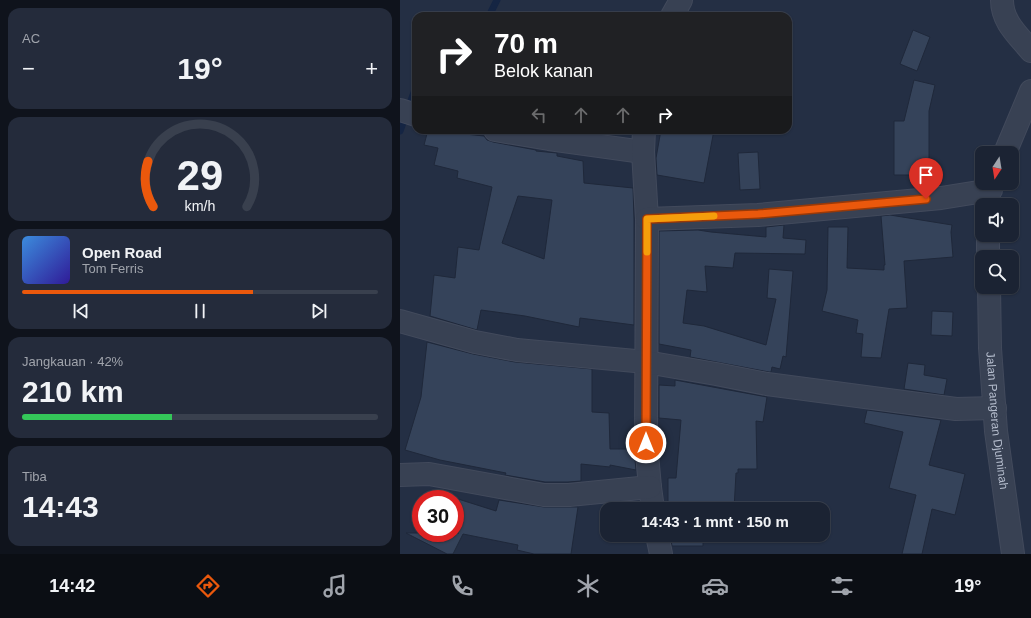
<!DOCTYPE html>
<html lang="id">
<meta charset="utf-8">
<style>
:root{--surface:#1b2333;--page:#242b3b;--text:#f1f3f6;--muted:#a0a4ac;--line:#39404e;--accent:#ea580c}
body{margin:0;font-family:Arial,sans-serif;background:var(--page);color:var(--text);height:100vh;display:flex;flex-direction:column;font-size:15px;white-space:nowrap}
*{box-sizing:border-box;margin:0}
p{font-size:13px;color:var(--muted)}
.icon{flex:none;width:22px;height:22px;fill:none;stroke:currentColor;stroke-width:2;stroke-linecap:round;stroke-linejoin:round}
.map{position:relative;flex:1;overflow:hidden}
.details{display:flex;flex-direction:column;gap:8px;padding:8px;background:#0f131c;width:400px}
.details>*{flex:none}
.hud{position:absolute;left:12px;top:12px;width:380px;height:122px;border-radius:12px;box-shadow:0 1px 3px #0004,0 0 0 1px var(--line);background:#202124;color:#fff;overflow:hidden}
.needle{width:26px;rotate:192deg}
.fabs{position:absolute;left:575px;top:146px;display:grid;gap:8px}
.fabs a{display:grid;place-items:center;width:44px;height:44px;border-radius:8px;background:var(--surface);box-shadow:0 1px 3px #0004,0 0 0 1px var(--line);font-size:20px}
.speed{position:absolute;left:12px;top:490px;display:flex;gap:8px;font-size:20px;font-weight:700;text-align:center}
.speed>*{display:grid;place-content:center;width:52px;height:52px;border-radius:50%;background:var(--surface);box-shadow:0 1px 3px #0004,0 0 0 1px var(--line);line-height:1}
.speed .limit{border:6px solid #d22;background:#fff;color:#111}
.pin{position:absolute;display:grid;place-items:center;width:34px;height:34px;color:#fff;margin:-41px -17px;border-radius:50% 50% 50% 0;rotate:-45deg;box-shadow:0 0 4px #0007}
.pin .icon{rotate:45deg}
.me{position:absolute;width:44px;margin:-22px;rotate:0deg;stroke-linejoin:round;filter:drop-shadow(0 0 3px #0008)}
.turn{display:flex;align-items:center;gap:14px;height:84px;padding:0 16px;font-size:18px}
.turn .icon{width:52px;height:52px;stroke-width:2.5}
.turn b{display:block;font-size:28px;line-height:34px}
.lanes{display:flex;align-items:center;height:38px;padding:0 16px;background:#0003;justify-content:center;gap:20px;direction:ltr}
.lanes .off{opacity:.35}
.big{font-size:30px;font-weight:600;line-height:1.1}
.details .widget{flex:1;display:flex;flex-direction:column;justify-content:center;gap:6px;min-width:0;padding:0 14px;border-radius:12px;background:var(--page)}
.details .dial{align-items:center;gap:0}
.dial svg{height:104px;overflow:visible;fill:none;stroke:var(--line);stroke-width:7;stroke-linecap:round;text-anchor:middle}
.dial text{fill:var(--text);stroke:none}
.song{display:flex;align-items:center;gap:12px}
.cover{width:48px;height:48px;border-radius:6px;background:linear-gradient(135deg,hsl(210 70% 55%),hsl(250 70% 35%))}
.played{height:4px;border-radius:2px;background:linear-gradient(90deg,var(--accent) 65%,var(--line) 65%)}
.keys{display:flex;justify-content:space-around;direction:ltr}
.heat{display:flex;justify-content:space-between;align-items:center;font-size:22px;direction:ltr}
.charge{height:6px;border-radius:3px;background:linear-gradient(90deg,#34c759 42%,var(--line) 0)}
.trip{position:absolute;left:200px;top:502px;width:230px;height:40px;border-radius:12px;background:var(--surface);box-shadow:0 1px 3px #0004,0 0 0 1px var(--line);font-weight:600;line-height:40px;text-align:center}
.dock{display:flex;height:64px;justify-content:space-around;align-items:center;background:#0b0e14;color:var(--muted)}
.dock .icon{width:28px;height:28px}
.dock .selected{color:var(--accent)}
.dock b{font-size:18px;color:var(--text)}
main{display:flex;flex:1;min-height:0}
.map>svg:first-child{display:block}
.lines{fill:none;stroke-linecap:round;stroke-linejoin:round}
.stream{stroke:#152543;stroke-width:7}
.building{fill:#35435a;stroke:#1f283a;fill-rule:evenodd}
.minor-casing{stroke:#424a5c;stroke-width:24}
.minor{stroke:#384153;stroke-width:22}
.route-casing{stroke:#983908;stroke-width:10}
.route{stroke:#ea580c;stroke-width:7}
.slow{stroke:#f59e0b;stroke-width:7}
.labels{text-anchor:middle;stroke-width:4;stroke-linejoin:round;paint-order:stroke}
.street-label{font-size:12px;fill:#b5bdcd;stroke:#1d2638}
</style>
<main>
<section class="details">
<div class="widget"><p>AC</p>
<div class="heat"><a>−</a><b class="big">19°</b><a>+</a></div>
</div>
<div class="widget dial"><svg viewBox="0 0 100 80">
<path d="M14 69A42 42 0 1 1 86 69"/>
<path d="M14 69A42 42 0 0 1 10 34" stroke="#ea580c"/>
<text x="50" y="56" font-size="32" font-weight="700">29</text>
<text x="50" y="72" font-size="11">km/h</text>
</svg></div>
<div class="widget">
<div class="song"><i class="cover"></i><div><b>Open Road</b><p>Tom Ferris</p></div></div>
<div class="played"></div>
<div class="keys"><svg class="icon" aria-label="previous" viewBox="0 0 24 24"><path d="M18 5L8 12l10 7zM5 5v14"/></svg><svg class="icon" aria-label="pause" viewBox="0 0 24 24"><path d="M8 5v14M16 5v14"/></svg><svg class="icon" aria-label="next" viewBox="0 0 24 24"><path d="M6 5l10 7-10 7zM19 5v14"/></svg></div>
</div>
<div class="widget"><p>Jangkauan · 42%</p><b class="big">210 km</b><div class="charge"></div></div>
<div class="widget"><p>Tiba</p><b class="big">14:43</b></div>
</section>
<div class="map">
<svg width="631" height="554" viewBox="0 0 631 554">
<rect width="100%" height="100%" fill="#242f44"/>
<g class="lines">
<g class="stream">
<polyline points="89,16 97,0"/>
<polyline points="0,131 16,87"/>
</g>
</g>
<g class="building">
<polygon points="513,30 530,37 517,71 500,64"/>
<polygon points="514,80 535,85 529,111 529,175 494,175 494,121 504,121"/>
<path d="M28 130H50L65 134 84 136 87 140 93 142 136 150V151L157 153V156L183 161 184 183 233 188 234 219V325L180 318 179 327 125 316 81 310 77 330 30 316 34 275 55 278 58 247 79 250 92 187 57 178 58 171 34 165 38 148 24 145ZM118 196 152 200 144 259 102 243Z"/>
<polygon points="261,130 314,130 304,183 257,175 256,158"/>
<polygon points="358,152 360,189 340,190 338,153"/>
<polygon points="490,215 552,225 551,232 553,257 504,261 507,308 489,309 481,358 461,357 463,334 456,333 458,320 422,311 427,290 428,227 448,227 447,268 484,270 484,265 485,265 481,216"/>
<polygon points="384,225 383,238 406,240 405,254 335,253 333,268 305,266 307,292 287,290 283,323 304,326 366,345 376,299 367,298 369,269 393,271 386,357 383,356 380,369 372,367 371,372 369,372 290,357 291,350 259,344 259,231 298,230 311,232 366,237 366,227"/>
<polygon points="532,311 553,312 552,336 531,335"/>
<polygon points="27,342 73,354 115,362 192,369 192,412 209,413 210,449 234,449 236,470 210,465 210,467 181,464 181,481 168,482 145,482 105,475 106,473 40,460 5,450 21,397"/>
<polygon points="508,363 525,365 524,375 547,379 544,395 504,389"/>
<polygon points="275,380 367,397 363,422 356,421 357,469 338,469 338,473 336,473 334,509 268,509 268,478 276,478 281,420 259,418 259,385 275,386"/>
<polygon points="467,410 541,420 529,465 565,474 555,515 532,509 522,554 502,554 516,495 489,488 503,432 464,423"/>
<polygon points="55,498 96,511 99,500 144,507 178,507 171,554 134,554 117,550 118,545 63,534 53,554 47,554 6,533 59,533 55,532"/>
<polygon points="270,535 333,535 333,536 303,535 303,546 272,546"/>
</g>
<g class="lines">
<defs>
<g id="minor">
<path d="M602 0C602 22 618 35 631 51"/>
<polyline points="272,16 281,0"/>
<polyline points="0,110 16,115"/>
<polyline points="95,130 149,139 243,152"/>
<polyline points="244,130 243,152 247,219 246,443 250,487 253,509"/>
<polyline points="605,153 631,91"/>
<polyline points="247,219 358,215 541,198 591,190"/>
<polyline points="588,257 588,235"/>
<path id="s1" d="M589 287 590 348 596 431 613 554"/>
<polyline points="0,321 75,342 117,350 246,362 316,374 367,384 556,409 595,408"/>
<polyline points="0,475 29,474 144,495 169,495 250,487"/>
<polyline points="257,535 261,554"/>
</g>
</defs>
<use href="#minor" class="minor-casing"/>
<use href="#minor" class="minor"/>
</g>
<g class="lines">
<defs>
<polyline id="route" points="246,443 247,219 358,214 526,199"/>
</defs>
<use href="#route" class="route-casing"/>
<use href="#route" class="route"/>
<polyline class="slow" points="247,252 247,219 314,216"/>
</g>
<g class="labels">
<g class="street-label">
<text dy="4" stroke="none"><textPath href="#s1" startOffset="134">Jalan Pangeran Djuminah</textPath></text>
</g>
</g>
</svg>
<div class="fabs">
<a><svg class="needle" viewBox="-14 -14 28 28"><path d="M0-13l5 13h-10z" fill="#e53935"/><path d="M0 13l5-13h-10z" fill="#a0a4ac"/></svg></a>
<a><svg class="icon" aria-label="sound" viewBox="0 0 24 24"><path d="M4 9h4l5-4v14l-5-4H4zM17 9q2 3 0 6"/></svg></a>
<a><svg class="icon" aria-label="search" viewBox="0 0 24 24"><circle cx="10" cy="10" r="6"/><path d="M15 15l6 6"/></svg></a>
</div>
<div class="speed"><div class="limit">30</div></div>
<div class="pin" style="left:526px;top:199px;background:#d93025"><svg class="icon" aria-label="arrive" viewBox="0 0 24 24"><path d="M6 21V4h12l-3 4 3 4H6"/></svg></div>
<svg class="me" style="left:246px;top:443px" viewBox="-20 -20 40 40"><circle r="17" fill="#ea580c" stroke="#fff" stroke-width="3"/><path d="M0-11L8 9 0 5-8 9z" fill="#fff"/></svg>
<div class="trip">14:43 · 1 mnt · 150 m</div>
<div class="hud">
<div class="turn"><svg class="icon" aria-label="right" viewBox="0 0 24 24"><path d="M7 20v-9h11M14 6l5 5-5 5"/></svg><div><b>70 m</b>Belok kanan</div></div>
<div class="lanes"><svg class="icon off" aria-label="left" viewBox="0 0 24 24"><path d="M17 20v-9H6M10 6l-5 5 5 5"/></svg><svg class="icon off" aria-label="ahead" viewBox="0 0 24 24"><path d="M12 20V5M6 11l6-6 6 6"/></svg><svg class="icon off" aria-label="ahead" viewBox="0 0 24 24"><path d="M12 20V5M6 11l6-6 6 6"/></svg><svg class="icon" aria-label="right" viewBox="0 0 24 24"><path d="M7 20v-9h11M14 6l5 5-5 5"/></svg></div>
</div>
</div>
</main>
<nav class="dock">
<b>14:42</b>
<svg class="icon selected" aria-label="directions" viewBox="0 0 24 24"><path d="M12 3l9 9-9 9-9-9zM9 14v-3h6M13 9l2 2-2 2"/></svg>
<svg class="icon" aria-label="music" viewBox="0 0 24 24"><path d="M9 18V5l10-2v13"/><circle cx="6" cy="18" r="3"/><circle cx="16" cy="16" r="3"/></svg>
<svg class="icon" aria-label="phone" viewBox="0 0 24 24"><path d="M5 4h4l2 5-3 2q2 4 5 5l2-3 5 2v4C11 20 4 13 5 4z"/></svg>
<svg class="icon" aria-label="climate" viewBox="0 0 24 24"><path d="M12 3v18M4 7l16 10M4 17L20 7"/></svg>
<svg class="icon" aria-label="car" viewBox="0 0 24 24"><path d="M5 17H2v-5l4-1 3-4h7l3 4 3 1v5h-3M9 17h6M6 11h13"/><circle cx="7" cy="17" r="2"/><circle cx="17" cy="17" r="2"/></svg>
<svg class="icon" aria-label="filters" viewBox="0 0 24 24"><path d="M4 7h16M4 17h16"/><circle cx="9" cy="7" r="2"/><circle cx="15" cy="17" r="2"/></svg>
<b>19°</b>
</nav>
